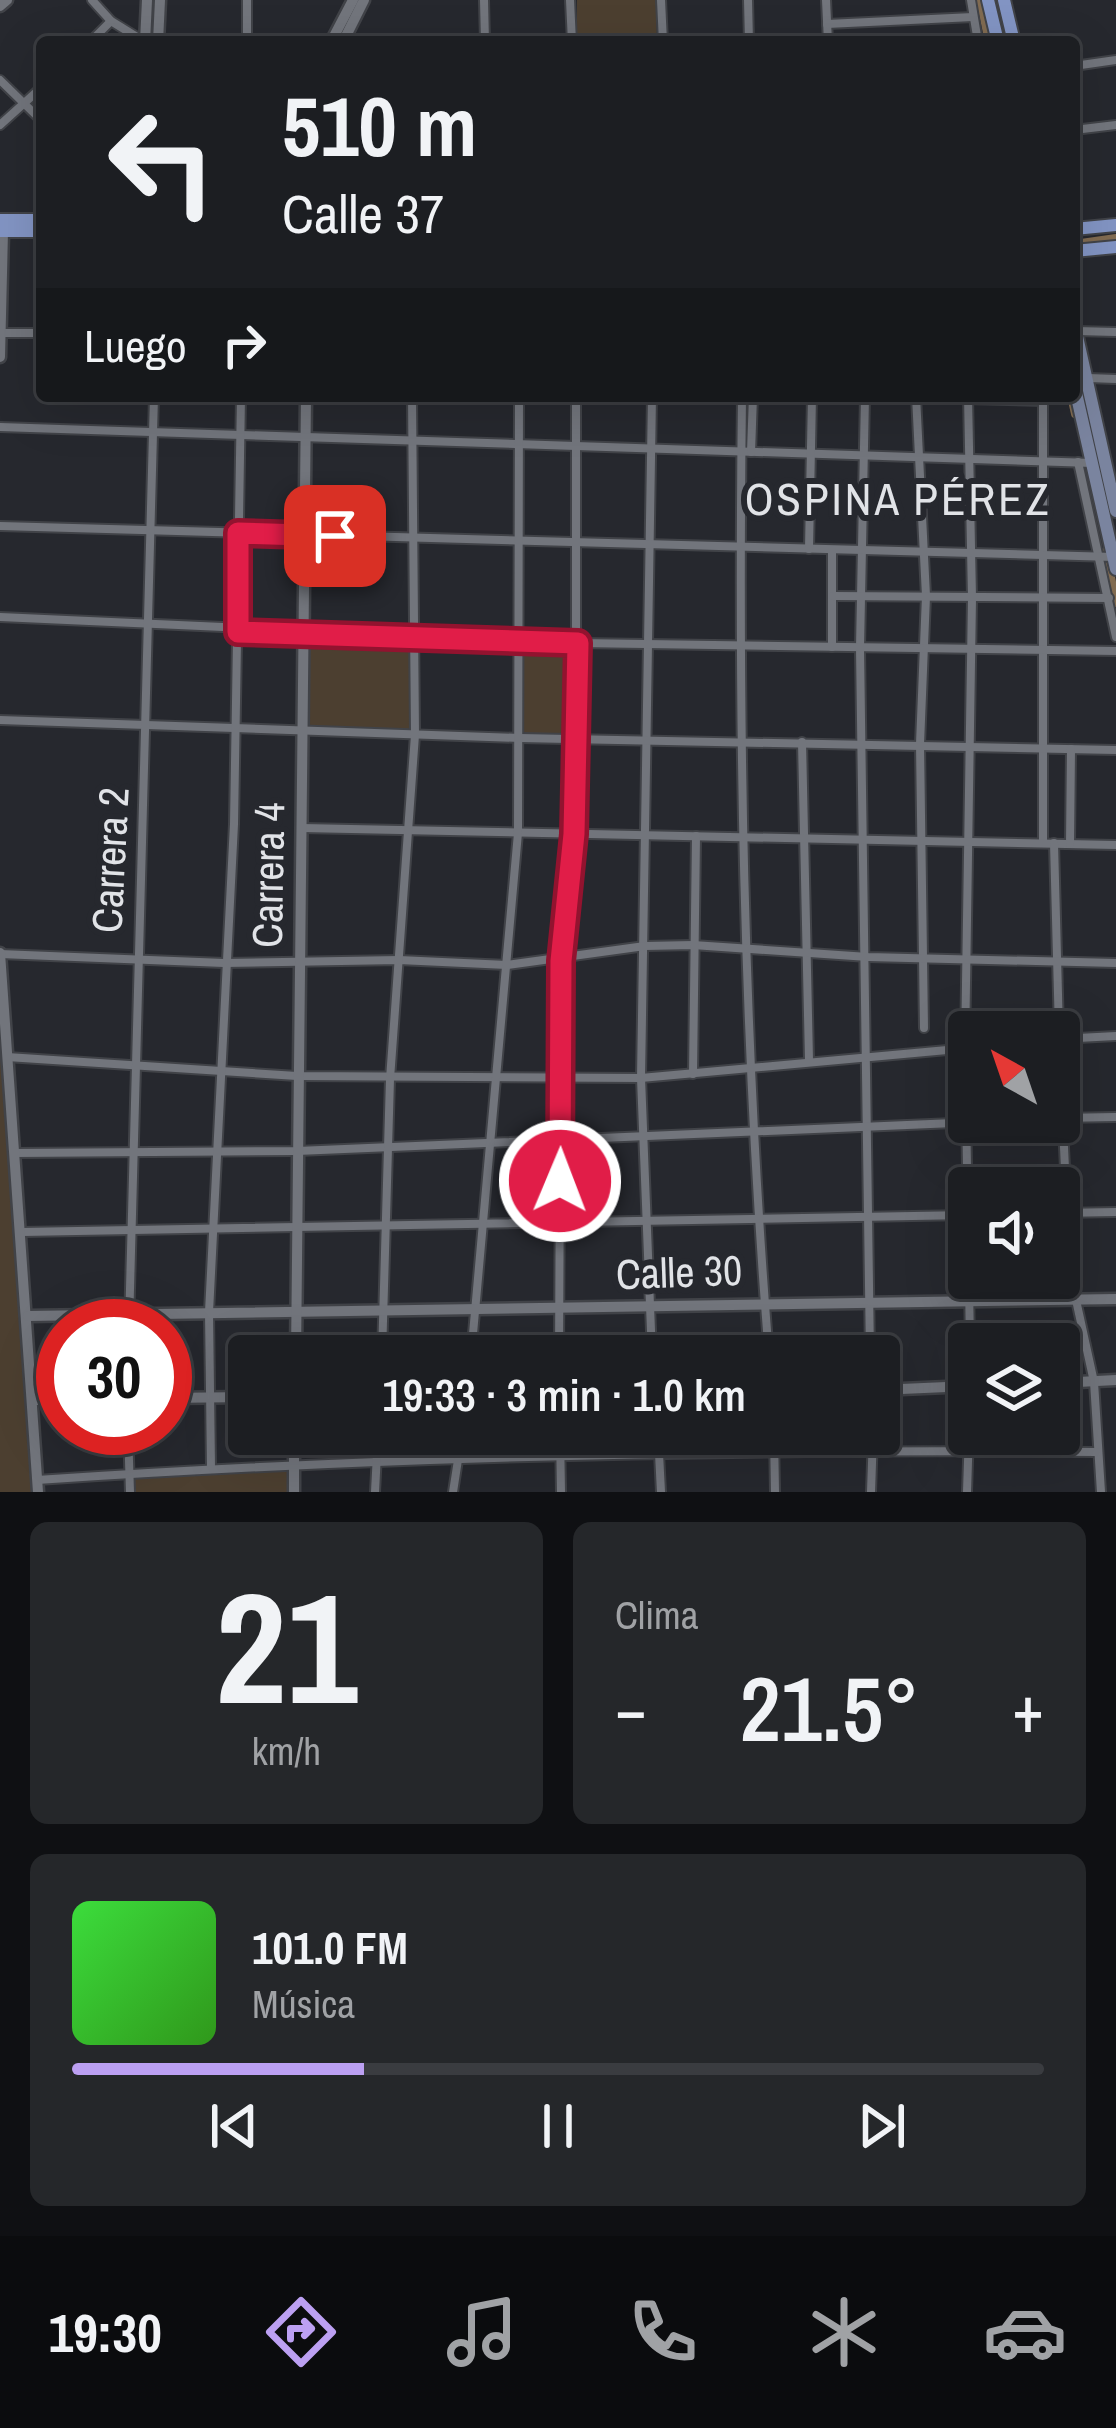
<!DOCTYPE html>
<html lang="es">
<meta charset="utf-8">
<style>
:root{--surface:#1c1e22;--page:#25272a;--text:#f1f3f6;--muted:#a0a2a5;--line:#3a3c40;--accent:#bca0f2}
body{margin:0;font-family:"Archivo Narrow",sans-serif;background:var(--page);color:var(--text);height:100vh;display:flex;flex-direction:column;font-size:45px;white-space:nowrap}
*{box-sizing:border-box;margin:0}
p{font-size:39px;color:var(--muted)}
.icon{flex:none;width:66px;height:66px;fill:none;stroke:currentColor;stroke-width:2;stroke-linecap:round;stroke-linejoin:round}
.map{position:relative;height:1492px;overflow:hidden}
.sheet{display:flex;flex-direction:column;gap:30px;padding:30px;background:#0f1013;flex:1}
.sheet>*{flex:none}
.banner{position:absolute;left:36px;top:36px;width:1044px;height:366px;border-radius:12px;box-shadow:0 12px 48px #0002,0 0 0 3px var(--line);background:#1c1e22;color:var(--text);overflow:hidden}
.needle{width:78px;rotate:320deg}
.fabs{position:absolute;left:948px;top:1011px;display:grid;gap:24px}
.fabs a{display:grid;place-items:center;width:132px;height:132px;border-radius:12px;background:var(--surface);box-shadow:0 12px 48px #0002,0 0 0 3px var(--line);font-size:60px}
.speed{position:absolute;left:36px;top:1299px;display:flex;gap:24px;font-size:60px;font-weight:700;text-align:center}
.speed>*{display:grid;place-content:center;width:156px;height:156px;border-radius:50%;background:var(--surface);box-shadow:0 12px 48px #0002,0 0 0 3px var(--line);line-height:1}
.speed .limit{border:18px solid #d22;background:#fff;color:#111}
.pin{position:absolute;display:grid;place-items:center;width:102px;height:102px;color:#fff;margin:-51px;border-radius:24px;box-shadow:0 6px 18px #0006}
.me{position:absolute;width:132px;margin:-66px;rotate:1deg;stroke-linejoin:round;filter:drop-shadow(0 0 9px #0008)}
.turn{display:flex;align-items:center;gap:42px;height:252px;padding:0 48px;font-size:54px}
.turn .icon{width:156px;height:156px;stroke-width:2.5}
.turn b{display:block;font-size:84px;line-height:102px}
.then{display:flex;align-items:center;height:114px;padding:0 48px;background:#0003;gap:24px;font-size:45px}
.big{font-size:90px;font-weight:600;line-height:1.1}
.sheet .card{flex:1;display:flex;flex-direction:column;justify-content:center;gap:18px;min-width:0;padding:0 42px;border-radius:18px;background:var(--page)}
.sheet .dial{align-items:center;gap:0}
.dial b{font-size:156px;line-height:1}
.song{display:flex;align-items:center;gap:36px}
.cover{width:144px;height:144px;border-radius:18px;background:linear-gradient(135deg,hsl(120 70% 55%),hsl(110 70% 35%))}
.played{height:12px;border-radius:6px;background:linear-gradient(90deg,var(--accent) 30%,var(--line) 30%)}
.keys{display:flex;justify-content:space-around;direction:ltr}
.heat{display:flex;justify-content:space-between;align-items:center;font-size:66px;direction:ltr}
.sheet .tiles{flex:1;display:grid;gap:30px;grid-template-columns:1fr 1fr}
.card:last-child{grid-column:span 2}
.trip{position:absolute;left:228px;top:1335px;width:672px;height:120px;border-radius:12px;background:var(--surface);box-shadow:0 12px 48px #0002,0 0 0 3px var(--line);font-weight:600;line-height:120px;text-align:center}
.tabs{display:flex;height:192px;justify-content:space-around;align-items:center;background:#0b0c0e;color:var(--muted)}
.tabs .icon{width:84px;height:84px}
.tabs .current{color:var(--accent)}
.tabs b{font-size:54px;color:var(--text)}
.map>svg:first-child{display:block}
.green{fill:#4c3f30}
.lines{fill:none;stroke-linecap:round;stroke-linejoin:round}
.canal{stroke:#816b51;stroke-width:8}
.minor-casing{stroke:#414348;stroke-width:12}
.tertiary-casing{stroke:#414348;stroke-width:15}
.secondary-casing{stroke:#414348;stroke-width:16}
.primary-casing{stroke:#414348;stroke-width:16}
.minor{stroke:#72757c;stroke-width:8}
.tertiary{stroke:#72757c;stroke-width:10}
.secondary{stroke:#7a849f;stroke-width:12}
.primary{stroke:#8294c3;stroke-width:12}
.route-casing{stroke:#92132f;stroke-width:30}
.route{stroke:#e11d48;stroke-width:21}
.labels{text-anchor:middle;stroke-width:12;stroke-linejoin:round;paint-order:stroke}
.street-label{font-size:42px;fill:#e1e3e7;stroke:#26282e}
.neighbourhood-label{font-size:45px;letter-spacing:3px;fill:#e1e3e7;stroke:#26282e}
</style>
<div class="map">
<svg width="1116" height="1492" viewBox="0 0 1116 1492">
<rect width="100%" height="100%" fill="#26282e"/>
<g class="green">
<polygon points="577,0 656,0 657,42 577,42"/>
<polygon points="308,637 412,640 412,732 305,727"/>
<polygon points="521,643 576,644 574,736 520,735"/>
<polygon points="0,973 33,1492 0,1492"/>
<polygon points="292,1466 291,1492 132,1492 131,1475"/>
</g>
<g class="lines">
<g class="canal">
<polyline points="980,0 989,42"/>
<polyline points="1074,244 1116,238"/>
<polyline points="1071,396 1075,414"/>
<polyline points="1106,551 1116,603"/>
</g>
<defs>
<g id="minor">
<polyline points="92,0 111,21 145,42"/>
<polyline points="247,0 247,42"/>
<polyline points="484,0 485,42"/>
<polyline points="570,0 572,42"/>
<polyline points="661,0 663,42"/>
<polyline points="748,0 749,42"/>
<polyline points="826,0 828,42"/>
<polyline points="971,0 978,42"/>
<polyline points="827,24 973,17"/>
<polyline points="90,42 111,21"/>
<polyline points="1074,66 1116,60"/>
<polyline points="0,80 42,121"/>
<polyline points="0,125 42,87"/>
<polyline points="1074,130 1116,125"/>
<polyline points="1076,331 1116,332"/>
<polyline points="0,333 42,333"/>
<polyline points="1088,378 1116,379"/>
<polyline points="652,396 641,1078 652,1356"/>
<path d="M742 396C738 717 743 1036 769 1356"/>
<polyline points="865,396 860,648 870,1356"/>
<polyline points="916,396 926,596 920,744 924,1028"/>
<polyline points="968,396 972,598 965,1048 970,1344"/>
<polyline points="1043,396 1043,843"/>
<polyline points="967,399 1043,401"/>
<polyline points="0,427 1092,463"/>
<polyline points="751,452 753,396"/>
<polyline points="1078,462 1116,637"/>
<polyline points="0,526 1114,557"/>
<polyline points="809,549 812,396"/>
<polyline points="832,550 832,647"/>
<polyline points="833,596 1109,598"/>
<polyline points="0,617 578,643 1116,651"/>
<polyline points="0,720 520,738 1116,750"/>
<polyline points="802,742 809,1060"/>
<polyline points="302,828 1116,845"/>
<polyline points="1054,843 1059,1032"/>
<polyline points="1070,844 1071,749"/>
<polyline points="0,954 224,963 399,960 507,965 645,946 693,945 868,957 1116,963"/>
<polyline points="1059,1037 1067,1213 1076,1300 1094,1382 1101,1492"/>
<polyline points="1059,1039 1116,1036"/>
<polyline points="7,1057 297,1076 641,1078 969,1048"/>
<polyline points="693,1074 696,836"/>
<polyline points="1059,1118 1116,1117"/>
<polyline points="14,1153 297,1151 977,1122"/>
<polyline points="1059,1213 1116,1212"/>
<polyline points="22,1232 968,1215"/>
<polyline points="129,1326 154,396"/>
<polyline points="382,1356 390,1079 415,735 412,396"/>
<polyline points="471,1356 518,833 519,396"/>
<polyline points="559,1356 561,961 576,738 576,396"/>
<polyline points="128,1428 130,1492"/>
<polyline points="560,1434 561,1492"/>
<polyline points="658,1434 661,1492"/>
<polyline points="774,1434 775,1492"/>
<polyline points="211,1468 209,1312 234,824 241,396"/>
<path d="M37 1480C390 1456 744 1449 1097 1452"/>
<polyline points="375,1492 378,1434"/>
<polyline points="453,1492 462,1434"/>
<polyline points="871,1492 873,1434"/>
<polyline points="967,1492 969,1431"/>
</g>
<g id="tertiary">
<polyline points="0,6 7,0"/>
<polyline points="145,42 147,0"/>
<polyline points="158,42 160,0"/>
<polyline points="331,42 353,0"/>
<polyline points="343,42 364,0"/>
<polyline points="0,357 3,231"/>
<polyline points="0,953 38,1492"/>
<polyline points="28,1316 1116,1299"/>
<polyline points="296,1356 306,396"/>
<polyline points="1059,1383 1116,1380"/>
<polyline points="879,1390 969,1386"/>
<polyline points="165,1398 249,1397"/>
<polyline points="35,1400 63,1400"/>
<polyline points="294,1492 294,1434"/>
</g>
<g id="secondary">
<polyline points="1074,323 1116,511"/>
<polyline points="1074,384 1116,569"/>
</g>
<g id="primary">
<polyline points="988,0 998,42"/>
<polyline points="1004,0 1014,42"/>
<polyline points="0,220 42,220"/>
<polyline points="1074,229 1116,225"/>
<polyline points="0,231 42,231"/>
<polyline points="1074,251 1116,247"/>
</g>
</defs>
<use href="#minor" class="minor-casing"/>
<use href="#tertiary" class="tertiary-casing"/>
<use href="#secondary" class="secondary-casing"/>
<use href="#primary" class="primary-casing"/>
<use href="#minor" class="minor"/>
<use href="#tertiary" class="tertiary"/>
<use href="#secondary" class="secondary"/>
<use href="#primary" class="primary"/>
</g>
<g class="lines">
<defs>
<polyline id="route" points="335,536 238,533 238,632 578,643 574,834 561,961 560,1181"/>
</defs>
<use href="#route" class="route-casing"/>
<use href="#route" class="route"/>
</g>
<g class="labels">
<g class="street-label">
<text transform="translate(110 860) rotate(-87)" y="15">Carrera 2</text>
<text transform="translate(268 875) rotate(-89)" y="15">Carrera 4</text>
<text transform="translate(679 1272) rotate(-2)" y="15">Calle 30</text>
</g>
<g class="neighbourhood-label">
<text x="898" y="515">OSPINA PÉREZ</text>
</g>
</g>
</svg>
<div class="fabs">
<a><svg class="needle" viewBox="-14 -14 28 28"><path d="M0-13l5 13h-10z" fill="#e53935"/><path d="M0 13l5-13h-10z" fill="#a0a2a5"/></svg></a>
<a><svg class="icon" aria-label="sound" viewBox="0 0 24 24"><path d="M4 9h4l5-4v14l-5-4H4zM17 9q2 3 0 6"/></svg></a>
<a><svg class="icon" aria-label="layers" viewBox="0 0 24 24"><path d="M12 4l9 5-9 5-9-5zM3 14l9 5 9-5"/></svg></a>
</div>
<div class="speed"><div class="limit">30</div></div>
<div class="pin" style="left:335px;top:536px;background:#d93025"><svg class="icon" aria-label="arrive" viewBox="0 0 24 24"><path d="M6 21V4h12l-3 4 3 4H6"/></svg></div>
<svg class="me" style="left:560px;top:1181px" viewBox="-20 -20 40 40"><circle r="17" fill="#e11d48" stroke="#fff" stroke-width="3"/><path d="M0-11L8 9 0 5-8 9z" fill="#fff"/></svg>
<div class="trip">19:33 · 3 min · 1.0 km</div>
<div class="banner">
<div class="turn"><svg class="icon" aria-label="left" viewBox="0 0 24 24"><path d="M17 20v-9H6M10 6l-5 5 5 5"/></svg><div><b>510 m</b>Calle 37</div></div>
<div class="then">Luego<svg class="icon" aria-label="right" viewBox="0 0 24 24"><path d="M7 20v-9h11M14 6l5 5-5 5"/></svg></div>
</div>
</div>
<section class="sheet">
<div class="tiles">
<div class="card dial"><b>21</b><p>km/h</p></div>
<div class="card"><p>Clima</p>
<div class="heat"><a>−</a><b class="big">21.5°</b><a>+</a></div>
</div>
<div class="card">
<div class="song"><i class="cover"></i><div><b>101.0 FM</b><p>Música</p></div></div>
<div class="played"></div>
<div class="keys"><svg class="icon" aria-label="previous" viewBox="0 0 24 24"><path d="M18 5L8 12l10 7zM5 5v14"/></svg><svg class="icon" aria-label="pause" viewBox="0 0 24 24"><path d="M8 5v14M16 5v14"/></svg><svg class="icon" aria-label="next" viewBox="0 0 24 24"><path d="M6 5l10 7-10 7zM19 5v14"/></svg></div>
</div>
</div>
</section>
<nav class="tabs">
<b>19:30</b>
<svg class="icon current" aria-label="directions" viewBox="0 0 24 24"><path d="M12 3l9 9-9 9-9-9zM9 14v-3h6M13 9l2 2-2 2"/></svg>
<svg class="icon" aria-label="music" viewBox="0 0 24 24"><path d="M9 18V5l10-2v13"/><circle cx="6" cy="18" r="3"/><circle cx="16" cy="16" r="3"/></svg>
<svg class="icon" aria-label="phone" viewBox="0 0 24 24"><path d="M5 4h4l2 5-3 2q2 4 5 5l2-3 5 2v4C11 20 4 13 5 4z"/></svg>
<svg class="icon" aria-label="climate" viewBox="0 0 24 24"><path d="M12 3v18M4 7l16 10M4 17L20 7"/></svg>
<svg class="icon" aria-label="car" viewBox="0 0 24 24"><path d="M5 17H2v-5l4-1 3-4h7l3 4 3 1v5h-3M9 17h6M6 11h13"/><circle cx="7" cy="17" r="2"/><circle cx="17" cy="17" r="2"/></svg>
</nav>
